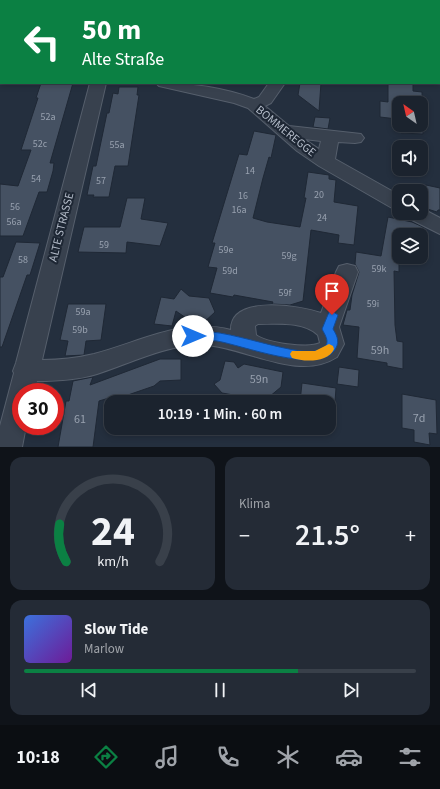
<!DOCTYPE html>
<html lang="de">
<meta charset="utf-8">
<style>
:root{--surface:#1b232e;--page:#242b36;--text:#f1f3f6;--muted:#a0a4aa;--line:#39404a;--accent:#0b8043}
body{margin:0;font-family:"Source Sans 3",sans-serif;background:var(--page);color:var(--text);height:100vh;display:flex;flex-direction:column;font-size:15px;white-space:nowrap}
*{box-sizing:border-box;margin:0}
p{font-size:13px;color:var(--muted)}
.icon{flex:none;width:22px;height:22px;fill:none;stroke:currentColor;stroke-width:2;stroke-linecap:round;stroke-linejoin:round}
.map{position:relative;height:447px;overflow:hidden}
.panel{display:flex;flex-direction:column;gap:10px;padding:10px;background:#0f1319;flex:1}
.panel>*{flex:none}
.top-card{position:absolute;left:0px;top:0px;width:440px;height:84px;box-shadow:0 2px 6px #0003,0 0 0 1px var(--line);background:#0b8043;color:#fff;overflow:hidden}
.needle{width:26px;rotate:326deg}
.tools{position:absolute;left:392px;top:96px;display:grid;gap:8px}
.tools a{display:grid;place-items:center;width:36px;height:36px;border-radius:8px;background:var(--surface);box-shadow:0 2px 6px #0003,0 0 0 1px var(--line);font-size:20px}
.speed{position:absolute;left:12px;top:383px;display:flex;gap:8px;font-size:20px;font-weight:700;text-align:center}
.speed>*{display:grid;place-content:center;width:52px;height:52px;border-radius:50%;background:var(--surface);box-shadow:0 2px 6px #0003,0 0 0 1px var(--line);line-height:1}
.speed .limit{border:6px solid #d22;background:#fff;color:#111}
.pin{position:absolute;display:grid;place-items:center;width:34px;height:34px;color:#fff;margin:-41px -17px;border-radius:50% 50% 50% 0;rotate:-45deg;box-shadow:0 0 4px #0007}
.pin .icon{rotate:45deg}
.me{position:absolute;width:44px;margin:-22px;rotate:90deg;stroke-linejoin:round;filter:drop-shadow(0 0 3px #0008)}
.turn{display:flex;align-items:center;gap:14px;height:84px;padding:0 16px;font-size:18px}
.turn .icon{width:52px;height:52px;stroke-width:2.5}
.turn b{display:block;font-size:28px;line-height:34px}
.big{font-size:30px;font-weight:600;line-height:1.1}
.panel .card{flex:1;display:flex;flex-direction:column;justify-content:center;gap:6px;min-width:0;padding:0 14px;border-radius:12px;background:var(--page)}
.panel .dial{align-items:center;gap:0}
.dial svg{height:104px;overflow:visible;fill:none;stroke:var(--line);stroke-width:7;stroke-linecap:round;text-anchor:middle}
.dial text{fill:var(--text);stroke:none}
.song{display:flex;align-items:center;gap:12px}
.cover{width:48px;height:48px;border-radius:6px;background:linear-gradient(135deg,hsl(220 70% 55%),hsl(280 70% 35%))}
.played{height:4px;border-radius:2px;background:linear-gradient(90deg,var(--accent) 70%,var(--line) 70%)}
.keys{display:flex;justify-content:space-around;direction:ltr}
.heat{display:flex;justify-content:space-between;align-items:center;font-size:22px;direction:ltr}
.panel .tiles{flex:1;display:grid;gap:10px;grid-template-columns:1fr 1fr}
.card:last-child{grid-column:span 2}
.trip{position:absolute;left:104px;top:395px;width:232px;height:40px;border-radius:12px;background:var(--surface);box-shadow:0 2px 6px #0003,0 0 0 1px var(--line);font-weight:600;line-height:40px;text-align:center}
.tab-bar{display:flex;height:64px;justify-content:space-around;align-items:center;background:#0b0e12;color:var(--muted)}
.tab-bar .icon{width:28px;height:28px}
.tab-bar .current{color:var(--accent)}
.tab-bar b{font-size:18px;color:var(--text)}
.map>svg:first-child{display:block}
.building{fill:#455162;stroke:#1f2835}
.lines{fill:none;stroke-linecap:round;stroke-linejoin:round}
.minor-casing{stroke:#565f6c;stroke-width:2}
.minor{fill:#38414e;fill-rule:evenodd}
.route{fill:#1a73e8;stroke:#114b97}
.slow{fill:#f59e0b}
.labels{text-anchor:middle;stroke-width:4;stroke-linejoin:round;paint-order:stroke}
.number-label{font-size:10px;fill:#98a1af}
.street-label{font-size:12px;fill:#b4bcc9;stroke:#1d2633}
.near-number-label{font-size:12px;fill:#98a1af}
</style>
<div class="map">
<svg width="440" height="447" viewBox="0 0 440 447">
<rect width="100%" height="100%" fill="#242f3e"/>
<g class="building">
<polygon points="41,83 73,83 50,163 54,163 53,171 47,192 39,192 23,236 0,236 0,184 18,186 31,150 21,150 38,98 36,98"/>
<polygon points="300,83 321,83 319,111 298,95"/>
<polygon points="388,83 413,83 413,91 422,92 423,134 401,133 401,125 421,125 421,103 399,103 399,122 397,122 397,119 380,117 380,101 388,102"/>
<polygon points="119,87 138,87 137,95 139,95 128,166 115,166 109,197 93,197 94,195 87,195 93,166 96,166 107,113 109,113 113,93 118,94"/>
<polygon points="315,117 330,118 328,129 313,127"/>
<polygon points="254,131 276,135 271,158 269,157 263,178 253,218 267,222 300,227 306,198 304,198 308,172 329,175 329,179 336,180 334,202 358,206 354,245 338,243 339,235 311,230 303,301 290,305 272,304 273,302 234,295 233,297 210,293 217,268 208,267 215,243 212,243 239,154 247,155"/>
<polygon points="426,185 440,188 440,210 438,210 437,212 421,207"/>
<polygon points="127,198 145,198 141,219 168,223 160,246 127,242 126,253 78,252 84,227 120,227"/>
<polygon points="388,217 412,222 423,227 421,244 421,235 399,235 399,272 394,271 395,325 397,341 403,342 403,369 387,366 387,363 357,358 359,327 343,325 347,310 350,310 352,295 359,272 355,264 356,252 381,256"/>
<polygon points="16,242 40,243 30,275 27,275 2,347 0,347 0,277 3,277"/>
<polygon points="181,289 189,296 209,298 215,312 201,325 196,325 176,311 172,326 154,324 161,297 174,299"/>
<polygon points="68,304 106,304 101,340 86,341 84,355 65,356 68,341 60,340"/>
<polygon points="160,359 181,359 181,380 160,381 154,386 125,396 119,395 99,401 93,447 58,447 66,401 69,401 73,381 93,377 90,385"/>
<polygon points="225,361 234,362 238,368 244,364 283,372 281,387 269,397 268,401 222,393 214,384 220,380"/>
<polygon points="339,367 359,370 358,387 337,384"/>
<polygon points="302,383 336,388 335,402 300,402"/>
<polygon points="402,394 436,400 437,434 429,433 430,445 414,442 414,430 402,428"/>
</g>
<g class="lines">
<defs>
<g id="minor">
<rect x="0" y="14" width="1" height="8"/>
<rect x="439" y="26" width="1" height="8"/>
<path d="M90 83H106L42 360C59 360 77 358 94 354 140 342 183 317 231 330 230 294 301 306 321 313L336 272 339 266 347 264 355 266 358 272 339 327 344 344 337 357C297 383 243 345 201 345 165 345 131 363 97 374 77 380 57 381 37 381L34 392H21V426H26L22 447H0V426L14 373 13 371 16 363ZM258 324C277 324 304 321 318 335L320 343C309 349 266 343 256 335L255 326Z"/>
<path d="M156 83C189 83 223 87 254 99L259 97 269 83H285L271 103 265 106 289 126 361 134 364 138 361 142 355 143 338 142 335 159 399 195V210L392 208 319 166 297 151 248 108 234 103 159 86ZM304 139 321 141 319 149Z"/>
<polygon points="421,208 440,218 440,234 408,218 405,213 421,213"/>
</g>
</defs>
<use href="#minor" class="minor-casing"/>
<use href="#minor" class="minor"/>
</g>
<path class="route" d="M332 311 338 315 333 329C338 337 340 343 334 351 317 374 241 345 217 341 208 340 198 343 190 340L188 336 190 333C220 323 304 363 323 348 331 343 325 335 322 329L329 312Z"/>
<path class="slow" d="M329 344 333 346 334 349C328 363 304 362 292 358L290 354 292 351H315Z"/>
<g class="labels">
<g class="number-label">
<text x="48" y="120">52a</text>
<text x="40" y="147">52c</text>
<text x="117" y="148">55a</text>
<text x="250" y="174">14</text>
<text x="36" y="182">54</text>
<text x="101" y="184">57</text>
<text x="319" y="198">20</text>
<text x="243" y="199">16</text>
<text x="15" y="210">56</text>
<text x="239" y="213">16a</text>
<text x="322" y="221">24</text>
<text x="14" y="225">56a</text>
<text x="104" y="248">59</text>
<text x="226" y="253">59e</text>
<text x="289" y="259">59g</text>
<text x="23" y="263">58</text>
<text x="379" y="272">59k</text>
<text x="230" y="274">59d</text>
<text x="285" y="296">59f</text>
<text x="373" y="307">59i</text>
<text x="83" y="315">59a</text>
<text x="80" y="333">59b</text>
</g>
<g class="street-label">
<text transform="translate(286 131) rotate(39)" y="4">BOMMEREGGE</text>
<text transform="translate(61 227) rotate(-76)" y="4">ALTE STRASSE</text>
</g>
<g class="near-number-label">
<text x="380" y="354">59h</text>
<text x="259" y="383">59n</text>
<text x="419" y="422">7d</text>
<text x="80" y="423">61</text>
</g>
</g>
</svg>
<div class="tools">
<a><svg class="needle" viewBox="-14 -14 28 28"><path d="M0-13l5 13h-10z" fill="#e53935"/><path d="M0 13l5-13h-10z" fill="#a0a4aa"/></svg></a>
<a><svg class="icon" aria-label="sound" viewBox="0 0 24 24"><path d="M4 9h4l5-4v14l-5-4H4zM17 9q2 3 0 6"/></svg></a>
<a><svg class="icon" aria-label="search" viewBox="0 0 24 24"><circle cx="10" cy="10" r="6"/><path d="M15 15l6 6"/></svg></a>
<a><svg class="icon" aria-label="layers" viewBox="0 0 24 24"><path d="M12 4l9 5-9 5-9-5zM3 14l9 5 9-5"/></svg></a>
</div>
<div class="speed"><div class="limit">30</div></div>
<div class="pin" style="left:332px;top:315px;background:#d93025"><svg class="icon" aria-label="arrive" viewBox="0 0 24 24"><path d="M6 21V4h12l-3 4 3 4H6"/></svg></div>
<svg class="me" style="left:193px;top:336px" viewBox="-20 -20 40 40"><circle r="19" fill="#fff"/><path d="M0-13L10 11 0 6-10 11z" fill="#1a73e8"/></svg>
<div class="trip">10:19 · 1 Min. · 60 m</div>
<div class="top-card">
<div class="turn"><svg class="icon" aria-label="left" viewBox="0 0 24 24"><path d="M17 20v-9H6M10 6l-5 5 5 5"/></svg><div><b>50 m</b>Alte Straße</div></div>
</div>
</div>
<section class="panel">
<div class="tiles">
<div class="card dial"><svg viewBox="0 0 100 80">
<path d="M14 69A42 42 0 1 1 86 69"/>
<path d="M14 69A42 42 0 0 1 9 40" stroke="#0b8043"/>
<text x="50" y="56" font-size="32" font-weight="700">24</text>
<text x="50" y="72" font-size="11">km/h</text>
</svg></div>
<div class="card"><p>Klima</p>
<div class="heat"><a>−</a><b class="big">21.5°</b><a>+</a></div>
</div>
<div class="card">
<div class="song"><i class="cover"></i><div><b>Slow Tide</b><p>Marlow</p></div></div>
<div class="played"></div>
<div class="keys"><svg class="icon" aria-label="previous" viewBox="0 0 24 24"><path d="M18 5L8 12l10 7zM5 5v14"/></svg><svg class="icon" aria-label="pause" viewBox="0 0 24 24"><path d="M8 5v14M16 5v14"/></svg><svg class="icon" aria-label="next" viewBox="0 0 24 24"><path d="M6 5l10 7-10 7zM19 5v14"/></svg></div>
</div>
</div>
</section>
<nav class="tab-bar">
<b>10:18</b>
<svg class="icon current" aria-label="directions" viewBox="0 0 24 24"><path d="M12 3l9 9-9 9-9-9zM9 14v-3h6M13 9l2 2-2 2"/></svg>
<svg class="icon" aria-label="music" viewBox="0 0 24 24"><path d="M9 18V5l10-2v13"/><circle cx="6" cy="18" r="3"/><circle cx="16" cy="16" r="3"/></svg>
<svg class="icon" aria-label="phone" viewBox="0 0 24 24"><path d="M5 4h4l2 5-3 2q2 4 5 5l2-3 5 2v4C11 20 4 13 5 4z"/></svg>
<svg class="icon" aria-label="climate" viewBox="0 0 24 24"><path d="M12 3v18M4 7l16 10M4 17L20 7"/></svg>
<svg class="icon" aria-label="car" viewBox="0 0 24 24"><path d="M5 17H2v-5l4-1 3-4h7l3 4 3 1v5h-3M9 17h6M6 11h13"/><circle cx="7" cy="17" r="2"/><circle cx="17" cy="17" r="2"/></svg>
<svg class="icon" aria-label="filters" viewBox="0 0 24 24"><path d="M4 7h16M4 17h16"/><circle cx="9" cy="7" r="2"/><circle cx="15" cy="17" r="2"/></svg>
</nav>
